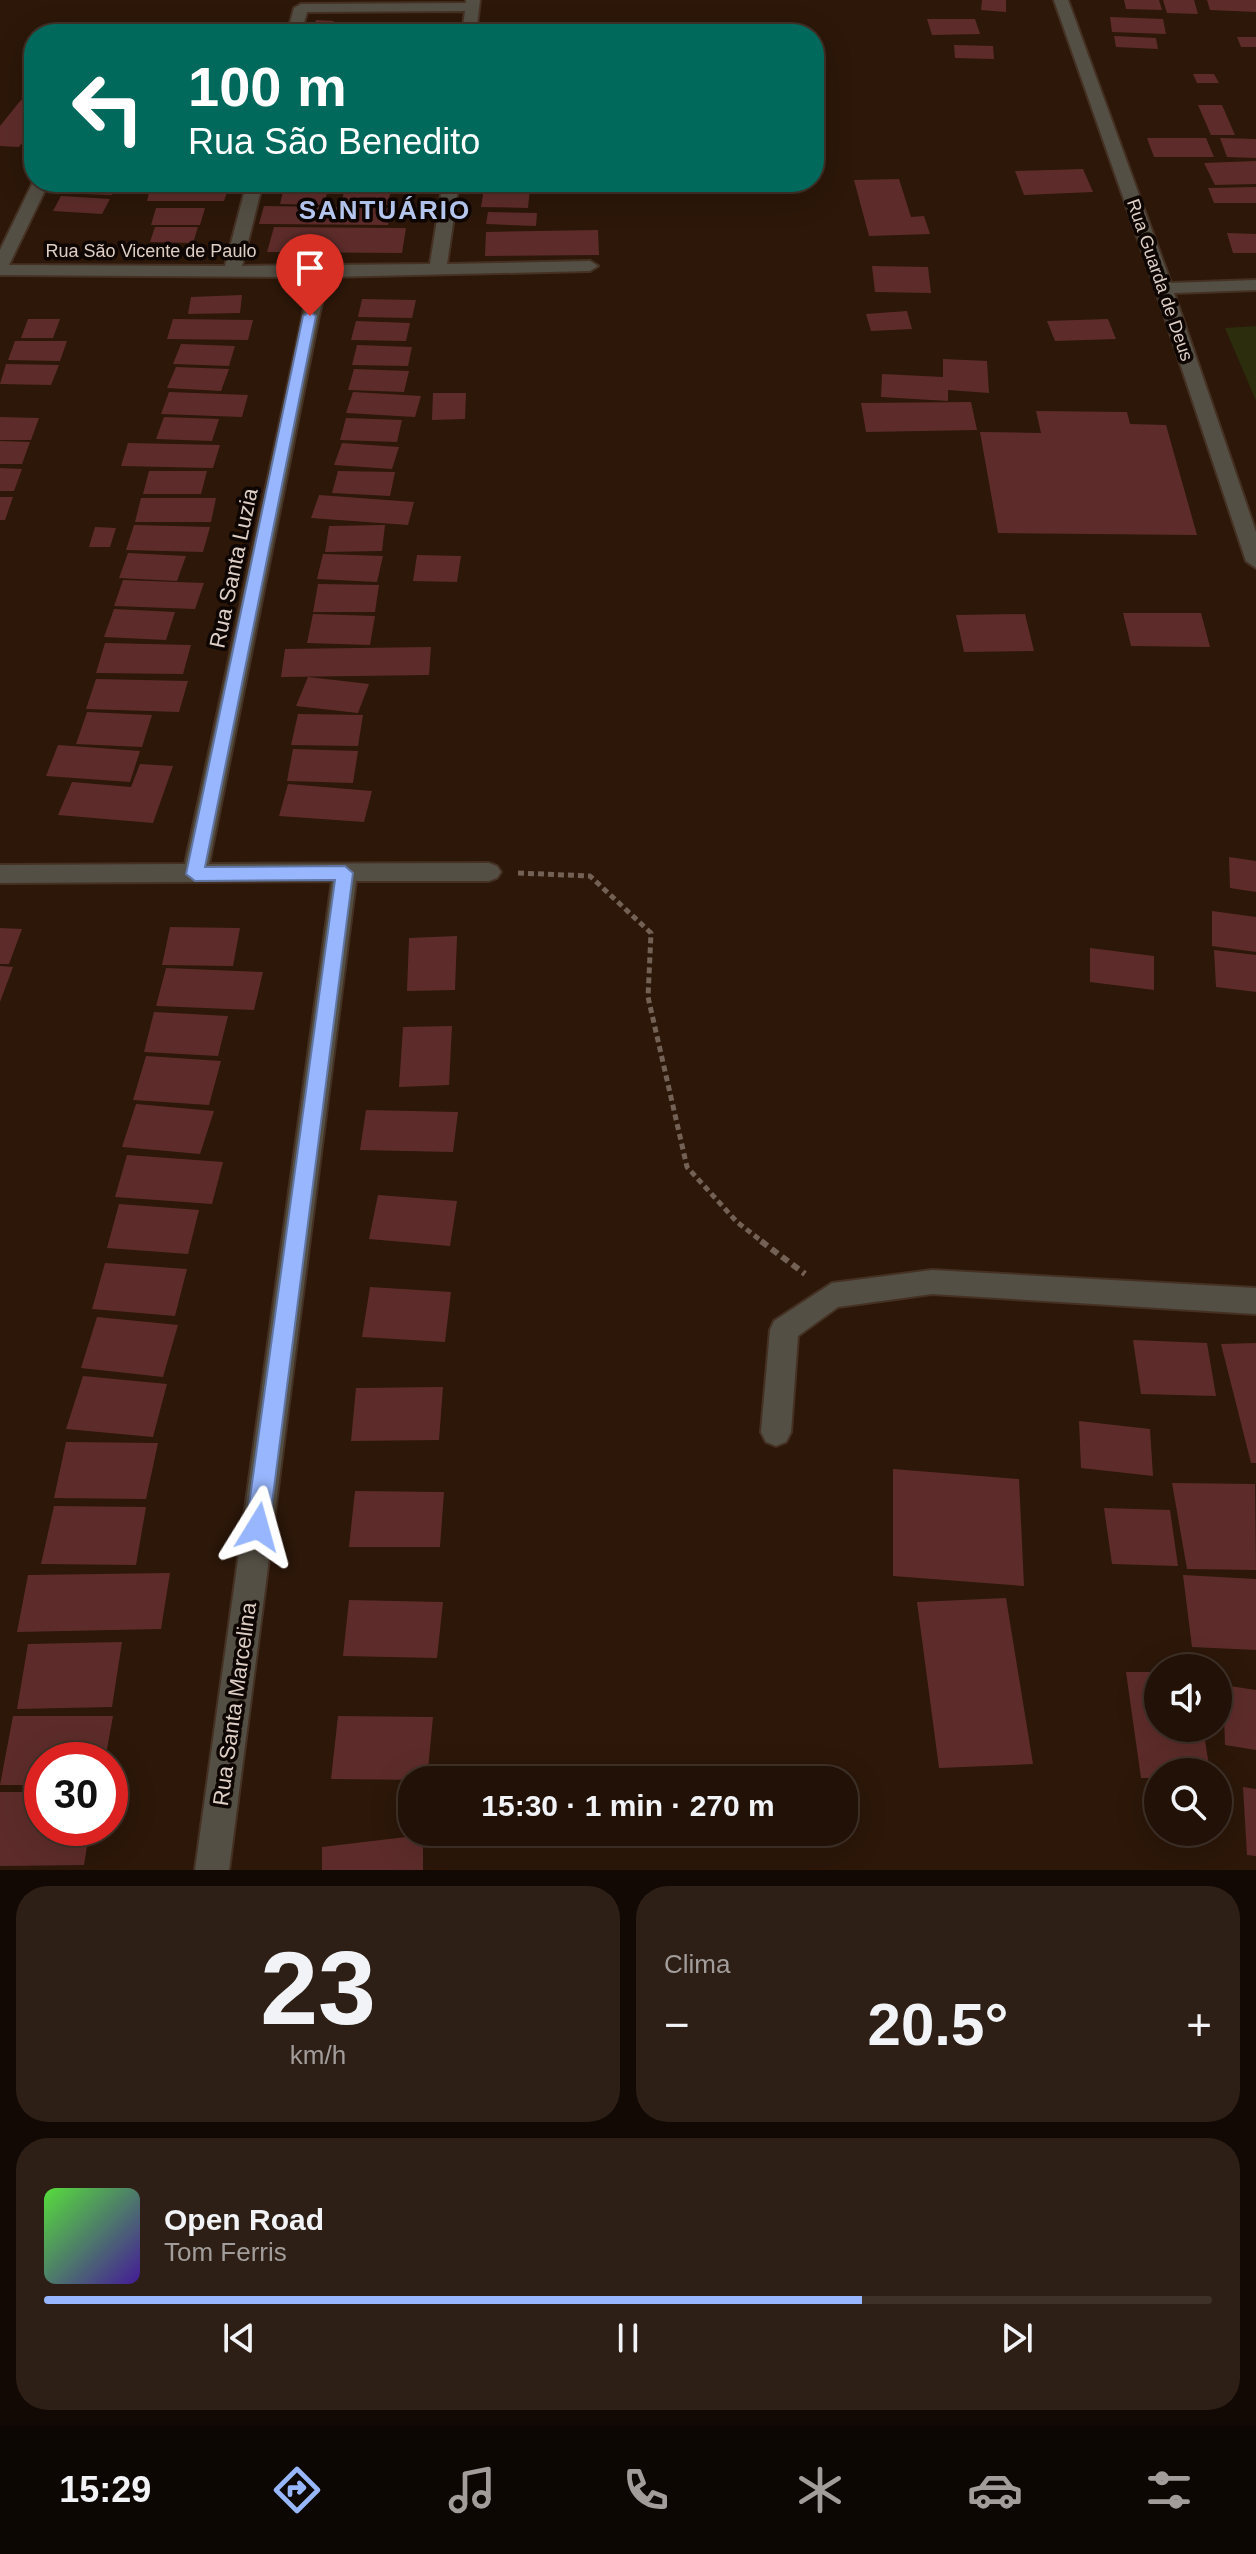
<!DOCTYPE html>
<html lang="pt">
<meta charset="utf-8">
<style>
:root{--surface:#211107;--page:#2d1f15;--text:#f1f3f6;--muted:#a29d9b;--line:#3e3128;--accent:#97b6fd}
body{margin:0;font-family:Helvetica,sans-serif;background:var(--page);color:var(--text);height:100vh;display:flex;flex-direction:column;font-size:30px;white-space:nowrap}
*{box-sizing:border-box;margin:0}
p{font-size:26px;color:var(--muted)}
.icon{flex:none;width:44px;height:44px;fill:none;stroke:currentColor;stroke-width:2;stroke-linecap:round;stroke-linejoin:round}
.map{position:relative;height:1870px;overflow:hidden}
.sheet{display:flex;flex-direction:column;gap:16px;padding:16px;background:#120904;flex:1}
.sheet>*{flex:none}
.banner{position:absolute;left:24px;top:24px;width:800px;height:168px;border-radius:32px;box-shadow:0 8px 32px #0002,0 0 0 2px var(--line);background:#00695c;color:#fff;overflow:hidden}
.buttons{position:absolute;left:1144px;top:1654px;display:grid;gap:16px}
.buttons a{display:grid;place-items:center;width:88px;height:88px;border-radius:50%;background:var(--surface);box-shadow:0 8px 32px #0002,0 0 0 2px var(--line);font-size:40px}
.speed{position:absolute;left:24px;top:1742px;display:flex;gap:16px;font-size:40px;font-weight:700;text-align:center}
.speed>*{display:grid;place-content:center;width:104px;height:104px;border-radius:50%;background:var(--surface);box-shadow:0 8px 32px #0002,0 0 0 2px var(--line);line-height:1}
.speed .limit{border:12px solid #d22;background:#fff;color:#111}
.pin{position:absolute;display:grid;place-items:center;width:68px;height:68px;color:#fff;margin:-82px -34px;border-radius:50% 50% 50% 0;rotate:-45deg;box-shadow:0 0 8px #0007}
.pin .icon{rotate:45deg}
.me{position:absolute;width:88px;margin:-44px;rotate:8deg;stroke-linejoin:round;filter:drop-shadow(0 0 6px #0008)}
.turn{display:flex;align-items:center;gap:28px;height:168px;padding:0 32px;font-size:36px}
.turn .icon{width:104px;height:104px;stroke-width:2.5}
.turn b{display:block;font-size:56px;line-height:68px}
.big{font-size:60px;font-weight:600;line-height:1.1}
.sheet .tile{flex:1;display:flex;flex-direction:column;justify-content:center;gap:12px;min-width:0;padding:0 28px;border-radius:32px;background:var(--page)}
.sheet .dial{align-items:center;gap:0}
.dial b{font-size:104px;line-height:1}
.song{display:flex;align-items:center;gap:24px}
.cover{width:96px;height:96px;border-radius:12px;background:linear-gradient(135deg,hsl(110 70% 55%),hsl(260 70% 35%))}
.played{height:8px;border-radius:4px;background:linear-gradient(90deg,var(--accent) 70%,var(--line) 70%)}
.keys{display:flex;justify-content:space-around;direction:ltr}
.heat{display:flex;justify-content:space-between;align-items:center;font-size:44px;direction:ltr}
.sheet .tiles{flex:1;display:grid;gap:16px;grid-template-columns:1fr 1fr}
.tile:last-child{grid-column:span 2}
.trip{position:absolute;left:398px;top:1766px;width:460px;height:80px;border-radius:32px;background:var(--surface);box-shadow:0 8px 32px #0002,0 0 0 2px var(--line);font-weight:600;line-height:80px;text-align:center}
.menu{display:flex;height:128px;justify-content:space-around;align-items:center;background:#0d0703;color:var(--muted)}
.menu .icon{width:56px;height:56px}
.menu .current{color:var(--accent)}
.menu b{font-size:36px;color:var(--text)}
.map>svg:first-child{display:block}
.green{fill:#2b2d0c}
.building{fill:#5d2c2a}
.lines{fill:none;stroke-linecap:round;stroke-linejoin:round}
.minor-casing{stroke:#453123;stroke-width:4}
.path-far1{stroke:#746155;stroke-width:5;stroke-dasharray:6 4;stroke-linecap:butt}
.path{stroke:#746155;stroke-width:6;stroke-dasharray:8 5;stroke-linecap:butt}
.minor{fill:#544f44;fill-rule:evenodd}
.route{fill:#97b6fd;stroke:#6276a4;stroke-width:2}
.labels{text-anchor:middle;stroke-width:7;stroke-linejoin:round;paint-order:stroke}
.far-street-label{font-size:18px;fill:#decfc6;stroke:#0e0602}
.street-label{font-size:22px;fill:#decfc6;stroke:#0e0602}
.far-district-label{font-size:26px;font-weight:bold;letter-spacing:2px;fill:#baccf5;stroke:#0e0602}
</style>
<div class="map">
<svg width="1256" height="1870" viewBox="0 0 1256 1870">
<rect width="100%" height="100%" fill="#2c1709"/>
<polygon class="green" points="1256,326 1256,401 1225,328"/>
<g class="building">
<polygon points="982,0 1006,0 1006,12 981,10"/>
<polygon points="1124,0 1159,0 1162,10 1126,9"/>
<polygon points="1163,0 1194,0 1198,14 1167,13"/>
<polygon points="1207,0 1256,0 1256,12 1210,10"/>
<polygon points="1110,17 1163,19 1166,34 1112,32"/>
<polygon points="927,19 975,19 980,34 932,35"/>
<polygon points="316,20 334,21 331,26 366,27 364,34 311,34"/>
<rect x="508" y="25" width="48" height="9"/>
<polygon points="1114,36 1156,38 1158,49 1116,47"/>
<polygon points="1237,37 1256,37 1256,47 1241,47"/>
<polygon points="954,45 993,46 994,59 955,58"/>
<polygon points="1193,74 1214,74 1219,83 1197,83"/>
<polygon points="21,100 34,101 34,128 19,147 0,146 0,126"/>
<polygon points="1198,105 1222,105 1235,135 1211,135"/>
<polygon points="1147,138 1206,138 1214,157 1154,157"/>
<polygon points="1220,138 1256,139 1256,158 1227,157"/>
<polygon points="1256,161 1256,184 1215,185 1204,163"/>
<polygon points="1083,169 1093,192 1024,195 1015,171"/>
<polygon points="899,179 911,217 924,216 930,234 869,236 854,180"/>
<polygon points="61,182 118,182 112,195 55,193"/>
<polygon points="151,185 229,186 224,201 147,201"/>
<polygon points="1256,187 1256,203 1214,203 1208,188"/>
<polygon points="284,188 328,189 324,205 280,204"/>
<polygon points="345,188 391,189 388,205 341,204"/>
<polygon points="484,188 530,188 528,208 481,207"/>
<polygon points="61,196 110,199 102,214 53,211"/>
<polygon points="264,206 392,208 388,225 259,224"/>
<polygon points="156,208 205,208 200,225 151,225"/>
<polygon points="488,212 537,213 536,226 486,224"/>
<polygon points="155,227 198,227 193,243 150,242"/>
<polygon points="274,227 406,228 402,253 267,252"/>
<polygon points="598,230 599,255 485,256 486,232"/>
<polygon points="1227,233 1256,234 1256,253 1233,253"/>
<polygon points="872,266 928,267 931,293 875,292"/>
<polygon points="242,295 240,313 188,314 191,297"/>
<polygon points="362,299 416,300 412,318 358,317"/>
<polygon points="907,311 912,329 871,331 866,314"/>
<polygon points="28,319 60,319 53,338 21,338"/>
<polygon points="173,319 253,320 248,340 167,339"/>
<polygon points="1108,319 1116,339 1055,341 1047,321"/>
<polygon points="356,321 410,323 406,341 351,340"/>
<polygon points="15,341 67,341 60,361 8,360"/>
<polygon points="181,344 235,346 229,366 173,364"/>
<polygon points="357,345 412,347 408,366 352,365"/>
<polygon points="943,359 987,361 989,393 948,390 948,401 881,397 882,374 943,377"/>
<polygon points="6,364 59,365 51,385 0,384"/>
<polygon points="176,367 229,369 221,391 167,388"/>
<polygon points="354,369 409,371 404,392 348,390"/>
<polygon points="169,392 248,395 242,417 161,414"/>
<polygon points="353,392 421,396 415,417 346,413"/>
<polygon points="433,393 466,393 465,419 432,420"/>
<polygon points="971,402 977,430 866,432 861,403"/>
<polygon points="1036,411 1127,412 1130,424 1166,425 1197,535 998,533 980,432 1041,433"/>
<polygon points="0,417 39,418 31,440 0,440"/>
<polygon points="164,417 219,419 212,441 156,439"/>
<polygon points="346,418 402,420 397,442 340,440"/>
<polygon points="0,441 30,442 22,464 0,464"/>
<polygon points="128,443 220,445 213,468 121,466"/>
<polygon points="342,443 399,447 392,469 334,465"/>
<polygon points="0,468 22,469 14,491 0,491"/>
<polygon points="149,471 207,471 201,494 143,494"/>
<polygon points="338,471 395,472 390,496 332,493"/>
<polygon points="319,495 414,502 408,525 311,518"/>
<polygon points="0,497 13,497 5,520 0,520"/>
<polygon points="141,498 216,498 211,522 135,522"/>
<polygon points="134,525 210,527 203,552 126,550"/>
<polygon points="385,525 382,551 325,552 329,526"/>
<polygon points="95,527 116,528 110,547 89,547"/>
<polygon points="128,553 186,556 177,581 119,578"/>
<polygon points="323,554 383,556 377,582 317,579"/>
<polygon points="417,555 461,556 457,582 413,581"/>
<polygon points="123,580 204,583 195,609 114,606"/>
<polygon points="318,584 379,585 375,612 313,612"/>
<polygon points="114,609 175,612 166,640 104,637"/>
<polygon points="1123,613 1201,613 1210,647 1131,646"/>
<polygon points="313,614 375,616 370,645 307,643"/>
<polygon points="1025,614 1034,651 964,652 956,615"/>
<polygon points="105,643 191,645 183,674 96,673"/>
<polygon points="431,647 429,675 281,677 285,649"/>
<polygon points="308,677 369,684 358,713 296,706"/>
<polygon points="96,679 188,681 179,712 86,709"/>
<polygon points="87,712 152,715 142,747 76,744"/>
<polygon points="298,714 363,715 358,746 291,745"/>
<polygon points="58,745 140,751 130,782 46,776"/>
<polygon points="293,749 358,751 353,783 287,781"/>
<polygon points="140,764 173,766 153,823 58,815 72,782 131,787"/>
<polygon points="288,784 372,791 364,822 279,816"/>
<polygon points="1229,857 1256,861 1256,892 1230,888"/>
<polygon points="1212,911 1256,917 1256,952 1212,946"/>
<polygon points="170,927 240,928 233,966 162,965"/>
<polygon points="0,928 22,929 9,964 0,964"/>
<polygon points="457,936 455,990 407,991 409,938"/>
<polygon points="1090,948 1154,956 1154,990 1090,982"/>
<polygon points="1214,950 1256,955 1256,992 1216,987"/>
<polygon points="0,966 13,967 0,1002"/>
<polygon points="166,968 263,972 254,1010 156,1006"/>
<polygon points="154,1012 228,1016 218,1056 144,1052"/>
<polygon points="452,1026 449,1085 399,1087 403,1027"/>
<polygon points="146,1056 221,1061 209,1105 133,1100"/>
<polygon points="136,1104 214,1111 200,1154 122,1147"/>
<polygon points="366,1110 458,1112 453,1152 360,1150"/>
<polygon points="127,1155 223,1162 212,1204 115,1197"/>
<polygon points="378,1195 457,1201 450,1246 369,1239"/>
<polygon points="119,1204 199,1210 188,1254 107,1248"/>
<polygon points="105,1263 187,1269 175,1316 92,1309"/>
<polygon points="370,1287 451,1292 445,1342 362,1337"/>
<polygon points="97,1317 178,1325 163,1377 81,1368"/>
<polygon points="1133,1340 1207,1343 1216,1396 1141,1394"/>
<polygon points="1256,1343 1256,1463 1251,1463 1221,1344"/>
<polygon points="83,1376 167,1384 153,1437 66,1429"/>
<polygon points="443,1387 439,1440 351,1441 356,1388"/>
<polygon points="1079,1421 1150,1429 1153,1476 1081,1468"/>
<polygon points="66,1442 158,1443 146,1499 54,1498"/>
<polygon points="893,1469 1019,1479 1024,1586 893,1576"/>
<polygon points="1172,1483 1255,1484 1256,1570 1187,1569"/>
<polygon points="355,1491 444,1492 440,1547 349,1547"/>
<polygon points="54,1506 146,1507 136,1565 41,1564"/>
<polygon points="1104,1508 1170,1510 1178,1566 1112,1564"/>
<polygon points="170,1573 161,1629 17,1632 28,1575"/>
<polygon points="1183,1575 1256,1579 1256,1650 1192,1647"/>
<polygon points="1006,1598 1033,1764 939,1768 917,1602"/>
<polygon points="349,1600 443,1602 437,1658 343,1656"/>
<polygon points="122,1642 112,1707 17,1709 28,1644"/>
<polygon points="1126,1672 1158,1672 1158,1728 1203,1728 1210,1772 1158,1772 1158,1778 1141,1778"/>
<polygon points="1223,1685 1256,1690 1256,1750 1225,1745"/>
<polygon points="13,1716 113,1716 105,1760 42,1760 42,1785 0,1785"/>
<polygon points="338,1716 433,1717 427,1780 331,1779"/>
<polygon points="1243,1787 1256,1789 1256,1856 1247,1855"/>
<polygon points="0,1792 42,1792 42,1828 90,1828 84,1865 0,1866"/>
<polygon points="423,1835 423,1870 322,1870 322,1847"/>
</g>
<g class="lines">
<defs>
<g id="minor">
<polygon points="466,0 480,0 476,34 462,34 465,11 307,12 301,34 287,34 294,8 301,4 466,3"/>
<polygon points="1054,0 1068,0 1171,283 1256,280 1256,290 1174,293 1256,532 1256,568 1246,561 1155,288"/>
<polygon points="34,180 49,182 9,265 225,266 247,182 263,182 242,266 430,264 443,182 459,182 447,264 590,261 598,266 590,271 328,277 319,316 209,864 489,863 497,866 501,872 497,878 489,881 356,881 229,1870 195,1870 332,881 0,883 0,865 185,864 311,277 0,275 0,250"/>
<polygon points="932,1270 1256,1288 1256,1314 932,1294 838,1307 798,1336 791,1432 786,1442 776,1446 766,1442 761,1432 770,1330 774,1321 832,1283"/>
</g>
</defs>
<use href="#minor" class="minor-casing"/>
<polyline class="path-far1" points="518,873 590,876 651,933 648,997 687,1167 737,1222 764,1243"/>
<polyline class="path" points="761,1241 805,1274"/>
<use href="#minor" class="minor"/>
</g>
<polygon class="route" points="310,312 316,316 205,867 345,866 353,873 269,1527 266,1535 258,1538 250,1535 246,1527 335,880 195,881 186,874 303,316"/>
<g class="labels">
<g class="far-street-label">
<text x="151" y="257">Rua São Vicente de Paulo</text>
<text transform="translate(1160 280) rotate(71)" y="6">Rua Guarda de Deus</text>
</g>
<g class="street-label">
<text transform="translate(233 568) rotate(-78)" y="8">Rua Santa Luzia</text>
<text transform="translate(234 1704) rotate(-82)" y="8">Rua Santa Marcelina</text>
</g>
<g class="far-district-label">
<text x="385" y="219">SANTUÁRIO</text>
</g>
</g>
</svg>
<div class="buttons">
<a><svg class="icon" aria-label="sound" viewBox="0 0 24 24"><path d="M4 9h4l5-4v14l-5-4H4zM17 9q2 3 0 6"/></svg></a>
<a><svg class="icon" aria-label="search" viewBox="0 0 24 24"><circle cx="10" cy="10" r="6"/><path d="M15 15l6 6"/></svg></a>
</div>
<div class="speed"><div class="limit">30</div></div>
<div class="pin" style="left:310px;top:316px;background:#d93025"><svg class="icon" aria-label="arrive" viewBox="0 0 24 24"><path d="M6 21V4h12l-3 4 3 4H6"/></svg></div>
<svg class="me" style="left:258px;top:1527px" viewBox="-20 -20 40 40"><path d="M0-17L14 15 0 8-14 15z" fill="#97b6fd" stroke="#fff" stroke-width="4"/></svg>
<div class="trip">15:30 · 1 min · 270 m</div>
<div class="banner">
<div class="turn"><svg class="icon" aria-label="left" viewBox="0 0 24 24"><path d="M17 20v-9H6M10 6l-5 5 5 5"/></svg><div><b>100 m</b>Rua São Benedito</div></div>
</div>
</div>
<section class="sheet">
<div class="tiles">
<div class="tile dial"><b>23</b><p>km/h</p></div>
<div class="tile"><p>Clima</p>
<div class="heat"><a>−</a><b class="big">20.5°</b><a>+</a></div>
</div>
<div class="tile">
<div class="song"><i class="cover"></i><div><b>Open Road</b><p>Tom Ferris</p></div></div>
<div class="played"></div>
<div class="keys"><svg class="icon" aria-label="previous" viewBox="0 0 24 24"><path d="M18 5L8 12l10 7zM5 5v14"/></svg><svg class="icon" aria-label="pause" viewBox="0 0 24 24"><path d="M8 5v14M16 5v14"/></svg><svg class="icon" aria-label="next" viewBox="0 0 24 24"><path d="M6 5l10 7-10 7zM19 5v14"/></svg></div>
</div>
</div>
</section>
<nav class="menu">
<b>15:29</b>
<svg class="icon current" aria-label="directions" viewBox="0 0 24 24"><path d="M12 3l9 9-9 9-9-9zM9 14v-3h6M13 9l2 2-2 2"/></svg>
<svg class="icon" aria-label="music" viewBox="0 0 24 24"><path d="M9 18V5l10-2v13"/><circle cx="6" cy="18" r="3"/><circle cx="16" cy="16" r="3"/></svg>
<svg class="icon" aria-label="phone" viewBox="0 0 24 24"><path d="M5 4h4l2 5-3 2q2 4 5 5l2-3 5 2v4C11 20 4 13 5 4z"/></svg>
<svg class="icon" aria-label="climate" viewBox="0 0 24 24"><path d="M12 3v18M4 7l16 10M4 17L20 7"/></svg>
<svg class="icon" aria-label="car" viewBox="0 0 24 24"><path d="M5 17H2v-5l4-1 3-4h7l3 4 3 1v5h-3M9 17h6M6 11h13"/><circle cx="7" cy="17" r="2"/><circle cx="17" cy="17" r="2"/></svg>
<svg class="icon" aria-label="filters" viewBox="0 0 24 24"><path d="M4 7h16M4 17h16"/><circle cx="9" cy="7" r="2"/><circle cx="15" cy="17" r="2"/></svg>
</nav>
